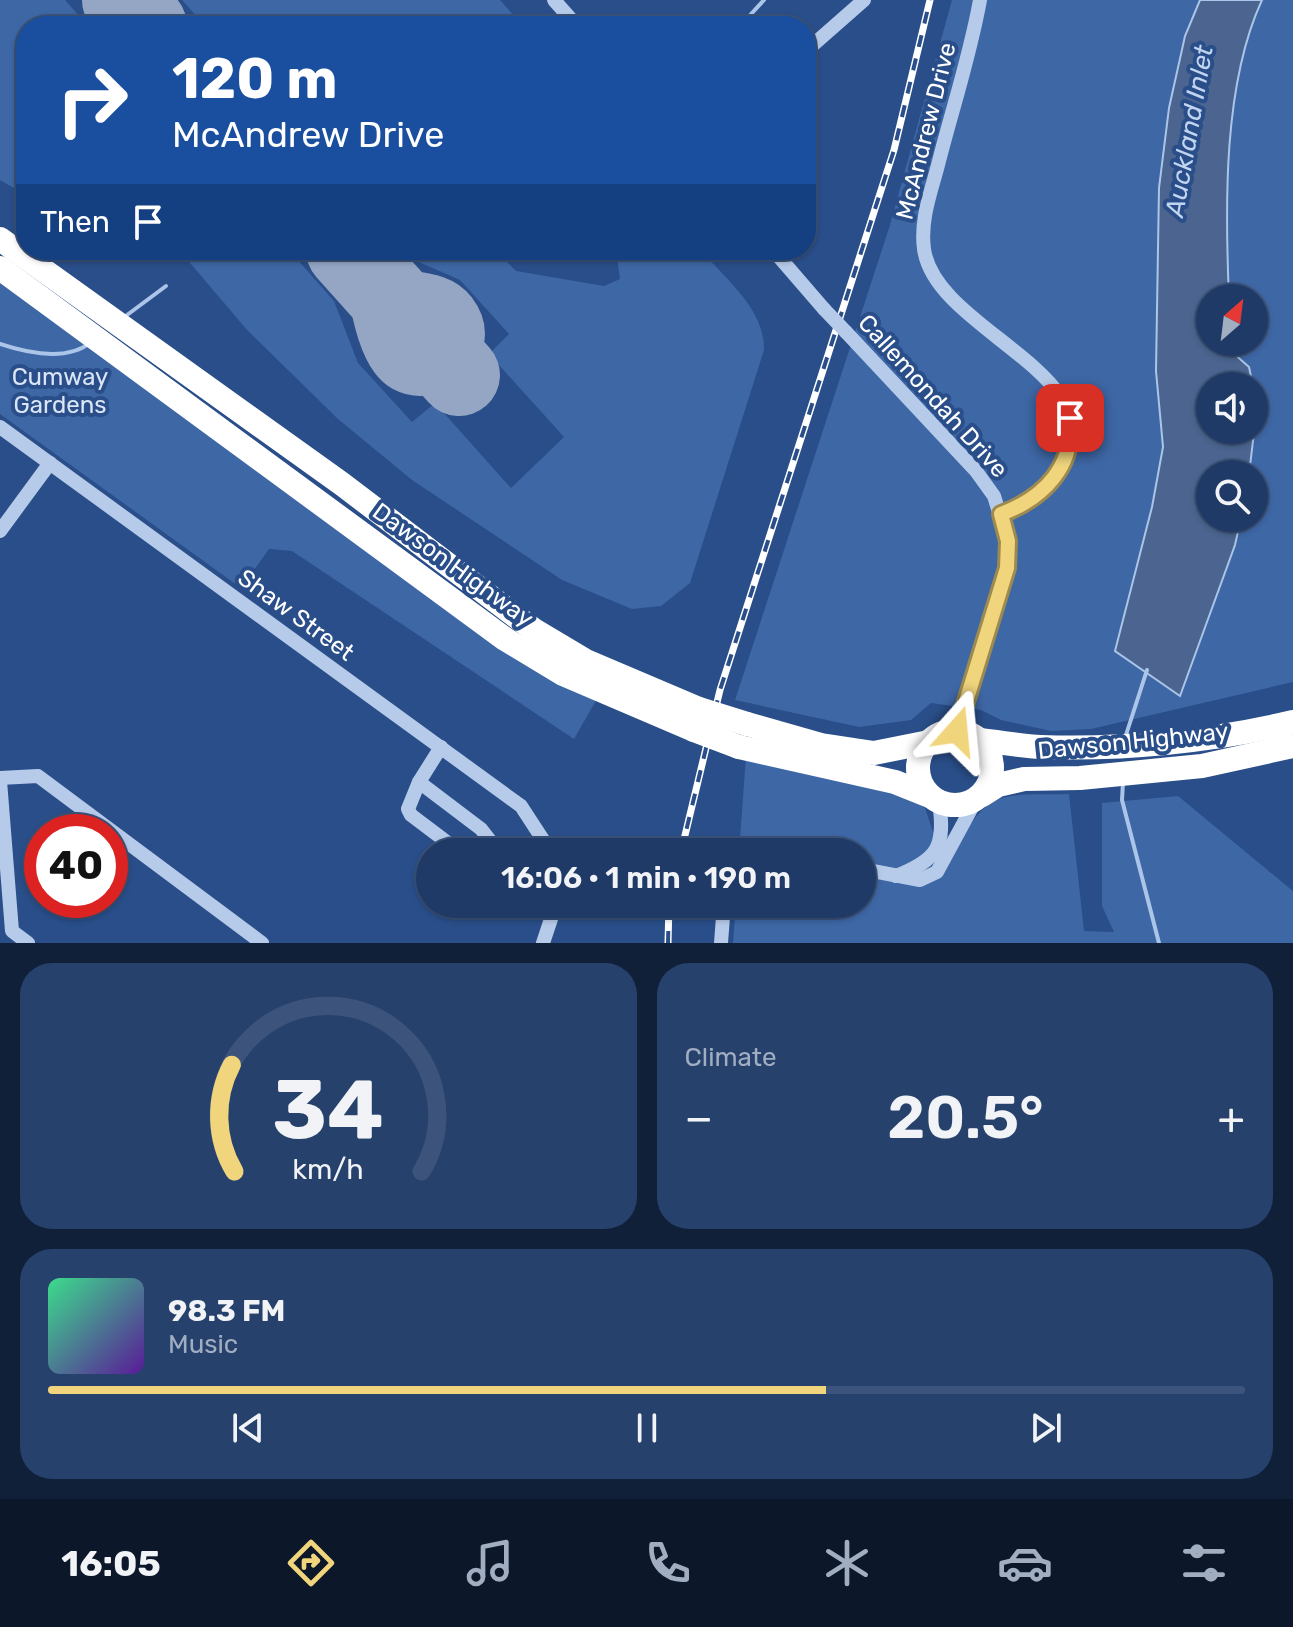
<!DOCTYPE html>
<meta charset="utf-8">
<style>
:root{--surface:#1f3a67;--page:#27416d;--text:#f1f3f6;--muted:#a1adc0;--line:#3c547b;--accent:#f0d57d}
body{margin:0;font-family:Rubik,sans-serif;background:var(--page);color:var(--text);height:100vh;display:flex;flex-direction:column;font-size:30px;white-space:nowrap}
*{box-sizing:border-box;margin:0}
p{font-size:26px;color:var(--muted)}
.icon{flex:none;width:44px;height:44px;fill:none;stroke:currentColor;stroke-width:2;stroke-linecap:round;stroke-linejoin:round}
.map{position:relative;height:943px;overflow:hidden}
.drawer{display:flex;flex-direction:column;gap:20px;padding:20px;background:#112039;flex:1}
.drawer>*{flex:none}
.banner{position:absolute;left:16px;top:16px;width:800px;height:244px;border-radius:32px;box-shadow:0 2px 6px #0004,0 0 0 2px var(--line);background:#1a4fa0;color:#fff;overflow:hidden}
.needle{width:52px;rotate:28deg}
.controls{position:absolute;left:1196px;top:284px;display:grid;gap:16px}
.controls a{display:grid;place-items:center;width:72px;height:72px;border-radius:50%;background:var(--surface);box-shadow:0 2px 6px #0004,0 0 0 2px var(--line);font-size:40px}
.speed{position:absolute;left:24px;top:814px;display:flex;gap:16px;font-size:40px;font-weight:700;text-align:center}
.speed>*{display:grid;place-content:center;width:104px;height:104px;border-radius:50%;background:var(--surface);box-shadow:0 2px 6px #0004,0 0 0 2px var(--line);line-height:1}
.speed .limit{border:12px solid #d22;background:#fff;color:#111}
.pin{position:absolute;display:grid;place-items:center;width:68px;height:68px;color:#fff;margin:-34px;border-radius:16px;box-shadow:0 4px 12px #0006}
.me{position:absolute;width:88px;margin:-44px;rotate:18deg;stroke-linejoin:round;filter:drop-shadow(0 0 6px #0008)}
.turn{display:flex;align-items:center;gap:28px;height:168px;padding:0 24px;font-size:36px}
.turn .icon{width:104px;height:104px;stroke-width:2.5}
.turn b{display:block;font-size:56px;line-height:68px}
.then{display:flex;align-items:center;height:76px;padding:0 24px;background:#0003;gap:16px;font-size:30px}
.big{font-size:60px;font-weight:600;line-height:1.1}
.drawer .card{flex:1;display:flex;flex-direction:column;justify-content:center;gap:12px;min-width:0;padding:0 28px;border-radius:32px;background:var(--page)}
.drawer .dial{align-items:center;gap:0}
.dial svg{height:208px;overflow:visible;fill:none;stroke:var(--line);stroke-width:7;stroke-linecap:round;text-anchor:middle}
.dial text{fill:var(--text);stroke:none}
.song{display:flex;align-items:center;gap:24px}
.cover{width:96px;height:96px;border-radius:12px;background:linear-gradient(135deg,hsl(150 70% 55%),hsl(270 70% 35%))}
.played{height:8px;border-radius:4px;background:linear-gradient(90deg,var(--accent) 65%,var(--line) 65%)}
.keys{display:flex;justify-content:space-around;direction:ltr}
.heat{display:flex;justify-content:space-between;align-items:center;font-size:44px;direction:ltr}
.drawer .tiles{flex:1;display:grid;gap:20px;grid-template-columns:1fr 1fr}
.card:last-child{grid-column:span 2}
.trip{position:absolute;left:416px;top:838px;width:460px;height:80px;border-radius:40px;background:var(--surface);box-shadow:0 2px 6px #0004,0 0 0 2px var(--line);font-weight:600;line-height:80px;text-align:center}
.menu{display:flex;height:128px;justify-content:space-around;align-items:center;background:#0c1729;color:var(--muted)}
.menu .icon{width:56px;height:56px}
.menu .on{color:var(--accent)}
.menu b{font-size:36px;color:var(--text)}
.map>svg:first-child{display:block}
.green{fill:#3e67a5}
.water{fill:#4b6590;stroke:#abc5e9;stroke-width:2}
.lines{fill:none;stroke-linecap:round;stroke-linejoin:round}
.stream{stroke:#abc5e9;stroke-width:4}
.taxiway{stroke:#94a6c4;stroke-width:32}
.runway{stroke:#94a6c4;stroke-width:82}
.minor{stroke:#b6cae9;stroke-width:14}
.highway{stroke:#fff;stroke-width:24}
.rail-casing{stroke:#fff;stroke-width:7}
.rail{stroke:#294e89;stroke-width:4;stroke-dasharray:12;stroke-linecap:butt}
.minor-bridge{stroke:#b6cae9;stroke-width:14}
.highway-bridge{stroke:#fff;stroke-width:24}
.route-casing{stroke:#9c8a51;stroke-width:20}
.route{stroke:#f0d57d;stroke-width:14}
.labels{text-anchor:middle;stroke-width:8;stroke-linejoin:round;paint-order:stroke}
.street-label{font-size:24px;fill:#fff;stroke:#294e89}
.park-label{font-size:24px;fill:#dae6f7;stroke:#294e89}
.water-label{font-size:26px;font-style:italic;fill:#c2d5f0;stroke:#294e89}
</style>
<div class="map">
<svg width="1293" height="943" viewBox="0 0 1293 943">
<rect width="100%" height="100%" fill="#294e89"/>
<g class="green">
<polygon points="0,0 65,0 88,26 26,26 26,195 0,180"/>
<polygon points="182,0 500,0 523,26 205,26"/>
<path d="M952 0H1200L1185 36 1169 108 1156 371 1163 447 1152 507 1115 650 1179 696 1235 545 1241 518H1254V474H1249C1253 441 1264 399 1249 369 1246 362 1237 356 1231 351V342H1254V298H1229C1225 206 1223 84 1262 0H1293V682L1091 729 1051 731 1001 720 981 710 931 703 911 720 859 727 735 700 890 225Z"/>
<path d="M179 250H289L334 301 358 363 412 422 435 403 511 488 564 437 489 354 509 334 460 280 414 260 405 250H495L516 271 604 286 620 279 616 250H701C726 280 765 309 764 350L690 583 661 606 632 609 562 580 412 480 338 419 248 331Z"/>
<polygon points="0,278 598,697 574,739 292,551 269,549 241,588 0,414"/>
<path d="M746 756 868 782 919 802 925 808 933 832 963 838C989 785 1017 796 1069 794L1084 931 1114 932 1102 906V803L1178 796 1293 891V943H733L736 904H862V852H739Z"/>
</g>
<path class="water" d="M1200 0H1262C1223 84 1225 206 1229 298H1210V342H1231V351L1249 367 1253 386H1210V430H1254V393L1257 408 1249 474H1210V518H1241L1235 545 1180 696 1115 651 1152 507 1163 447 1156 371 1159 188 1169 108 1185 36Z"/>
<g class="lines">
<g class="stream">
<polyline points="740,26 764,0"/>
<polyline points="123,318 166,286"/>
<path d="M0 344C27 353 65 362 90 343"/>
<polyline points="1125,738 1147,670"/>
<polyline points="1123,782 1122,800 1159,943"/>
</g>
<path class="taxiway" d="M348 250C358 260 367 273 380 279 405 292 440 282 459 307 497 357 415 411 384 358 368 332 365 291 358 262"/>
<g class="runway">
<polyline points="123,0 146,26"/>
<polyline points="347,250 459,375"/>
</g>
<g class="minor">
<polyline points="554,0 577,26"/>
<path d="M980 0C970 56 952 110 938 165 931 192 920 220 924 249 935 331 1119 375 1061 466 1046 491 1028 504 1001 514"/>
<polyline points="806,51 864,0"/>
<polyline points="773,250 824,309"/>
<polyline points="846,332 976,471 994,496 1008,541 1007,568 957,731"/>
<polyline points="0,427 521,806 551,852"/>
<polyline points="0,531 50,463"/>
<polyline points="441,747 419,782 408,809 411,815 460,852"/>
<polyline points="0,778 38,776 262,943"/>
<polyline points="0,781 12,931 28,943"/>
<polyline points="419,782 481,829 499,852"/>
<polyline points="862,869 920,880 937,872 976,800"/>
<path d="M896 876C937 860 946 847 939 802"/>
<polyline points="539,904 554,911"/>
<polyline points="543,943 556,904"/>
<polyline points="721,943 724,904"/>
</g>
<g class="highway">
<polyline points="0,239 342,484 534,630 586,661 699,709"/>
<polyline points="0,268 505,639 563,674 694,730"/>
<polyline points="747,724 821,745 874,753 929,742"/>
<circle cx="955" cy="768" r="37"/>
<path d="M979 740C1000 742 1020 746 1041 747 1123 750 1213 741 1293 722"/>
<polyline points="739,747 895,782 930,796"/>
<polyline points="982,795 998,785 1024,779 1080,778 1202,766 1293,746"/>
</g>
<defs>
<g id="rail">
<polyline points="681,852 720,690 894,150 930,0"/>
<polyline points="668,943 669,904"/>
</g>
</defs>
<use href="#rail" class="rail-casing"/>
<use href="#rail" class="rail"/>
<polyline class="minor-bridge" points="824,309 846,332"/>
<g class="highway-bridge">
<polyline points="699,709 747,724"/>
<polyline points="694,730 739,747"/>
</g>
</g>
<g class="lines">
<defs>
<path id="route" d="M957 731 1007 568 1008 541 1001 514C1044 498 1075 466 1070 418"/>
</defs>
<use href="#route" class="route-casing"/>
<use href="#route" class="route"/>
</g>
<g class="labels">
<g class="street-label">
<text transform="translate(926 131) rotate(-76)" y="8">McAndrew Drive</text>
<text transform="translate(933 396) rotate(48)" y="8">Callemondah Drive</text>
<text transform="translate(453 565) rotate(36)" y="8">Dawson Highway</text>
<text transform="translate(296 615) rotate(36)" y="8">Shaw Street</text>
<text transform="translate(1133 741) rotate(-6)" y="8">Dawson Highway</text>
</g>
<g class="park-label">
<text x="60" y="385">Cumway<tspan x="60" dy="28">Gardens</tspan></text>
</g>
<g class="water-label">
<text transform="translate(1189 131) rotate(-80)" y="9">Auckland Inlet</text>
</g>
</g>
</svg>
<div class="controls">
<a><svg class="needle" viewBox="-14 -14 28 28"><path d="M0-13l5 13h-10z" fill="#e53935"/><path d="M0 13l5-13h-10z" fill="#a1adc0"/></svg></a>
<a><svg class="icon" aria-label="sound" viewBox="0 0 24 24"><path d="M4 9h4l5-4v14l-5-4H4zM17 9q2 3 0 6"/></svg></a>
<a><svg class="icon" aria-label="search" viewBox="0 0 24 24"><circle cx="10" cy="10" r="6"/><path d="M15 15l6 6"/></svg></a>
</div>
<div class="speed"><div class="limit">40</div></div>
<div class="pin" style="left:1070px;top:418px;background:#d93025"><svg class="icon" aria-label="arrive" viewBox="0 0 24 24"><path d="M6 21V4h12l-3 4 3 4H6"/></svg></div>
<svg class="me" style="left:957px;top:731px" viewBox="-20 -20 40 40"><path d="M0-17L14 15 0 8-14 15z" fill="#f0d57d" stroke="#fff" stroke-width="4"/></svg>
<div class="trip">16:06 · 1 min · 190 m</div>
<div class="banner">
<div class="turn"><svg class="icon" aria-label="right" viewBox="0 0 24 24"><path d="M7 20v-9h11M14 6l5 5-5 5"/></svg><div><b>120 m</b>McAndrew Drive</div></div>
<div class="then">Then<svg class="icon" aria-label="arrive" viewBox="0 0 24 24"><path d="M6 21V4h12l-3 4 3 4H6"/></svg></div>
</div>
</div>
<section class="drawer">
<div class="tiles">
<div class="card dial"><svg viewBox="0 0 100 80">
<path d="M14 69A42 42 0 1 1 86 69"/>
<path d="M14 69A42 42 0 0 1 13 28" stroke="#f0d57d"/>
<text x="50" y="56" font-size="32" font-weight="700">34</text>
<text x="50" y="72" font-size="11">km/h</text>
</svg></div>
<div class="card"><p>Climate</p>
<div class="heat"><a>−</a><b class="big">20.5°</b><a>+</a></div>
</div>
<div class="card">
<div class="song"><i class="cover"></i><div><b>98.3 FM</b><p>Music</p></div></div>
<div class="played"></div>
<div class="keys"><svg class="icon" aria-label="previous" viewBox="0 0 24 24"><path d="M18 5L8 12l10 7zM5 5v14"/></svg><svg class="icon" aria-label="pause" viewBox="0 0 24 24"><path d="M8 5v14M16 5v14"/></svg><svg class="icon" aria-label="next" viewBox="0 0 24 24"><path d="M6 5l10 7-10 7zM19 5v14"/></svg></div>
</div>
</div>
</section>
<nav class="menu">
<b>16:05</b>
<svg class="icon on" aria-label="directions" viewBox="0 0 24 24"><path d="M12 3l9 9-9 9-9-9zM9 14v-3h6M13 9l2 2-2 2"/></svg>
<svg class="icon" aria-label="music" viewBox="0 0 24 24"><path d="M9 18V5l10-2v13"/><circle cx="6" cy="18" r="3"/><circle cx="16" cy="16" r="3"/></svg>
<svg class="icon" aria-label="phone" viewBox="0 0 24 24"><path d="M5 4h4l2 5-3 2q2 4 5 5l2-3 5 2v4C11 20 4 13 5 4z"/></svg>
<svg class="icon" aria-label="climate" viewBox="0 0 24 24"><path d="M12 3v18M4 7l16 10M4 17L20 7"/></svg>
<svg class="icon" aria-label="car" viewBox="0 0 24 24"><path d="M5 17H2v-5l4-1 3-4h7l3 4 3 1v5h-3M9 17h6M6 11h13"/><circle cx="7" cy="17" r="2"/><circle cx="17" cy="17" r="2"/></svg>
<svg class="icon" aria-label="filters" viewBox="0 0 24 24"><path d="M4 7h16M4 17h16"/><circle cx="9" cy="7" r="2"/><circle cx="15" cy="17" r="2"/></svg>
</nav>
